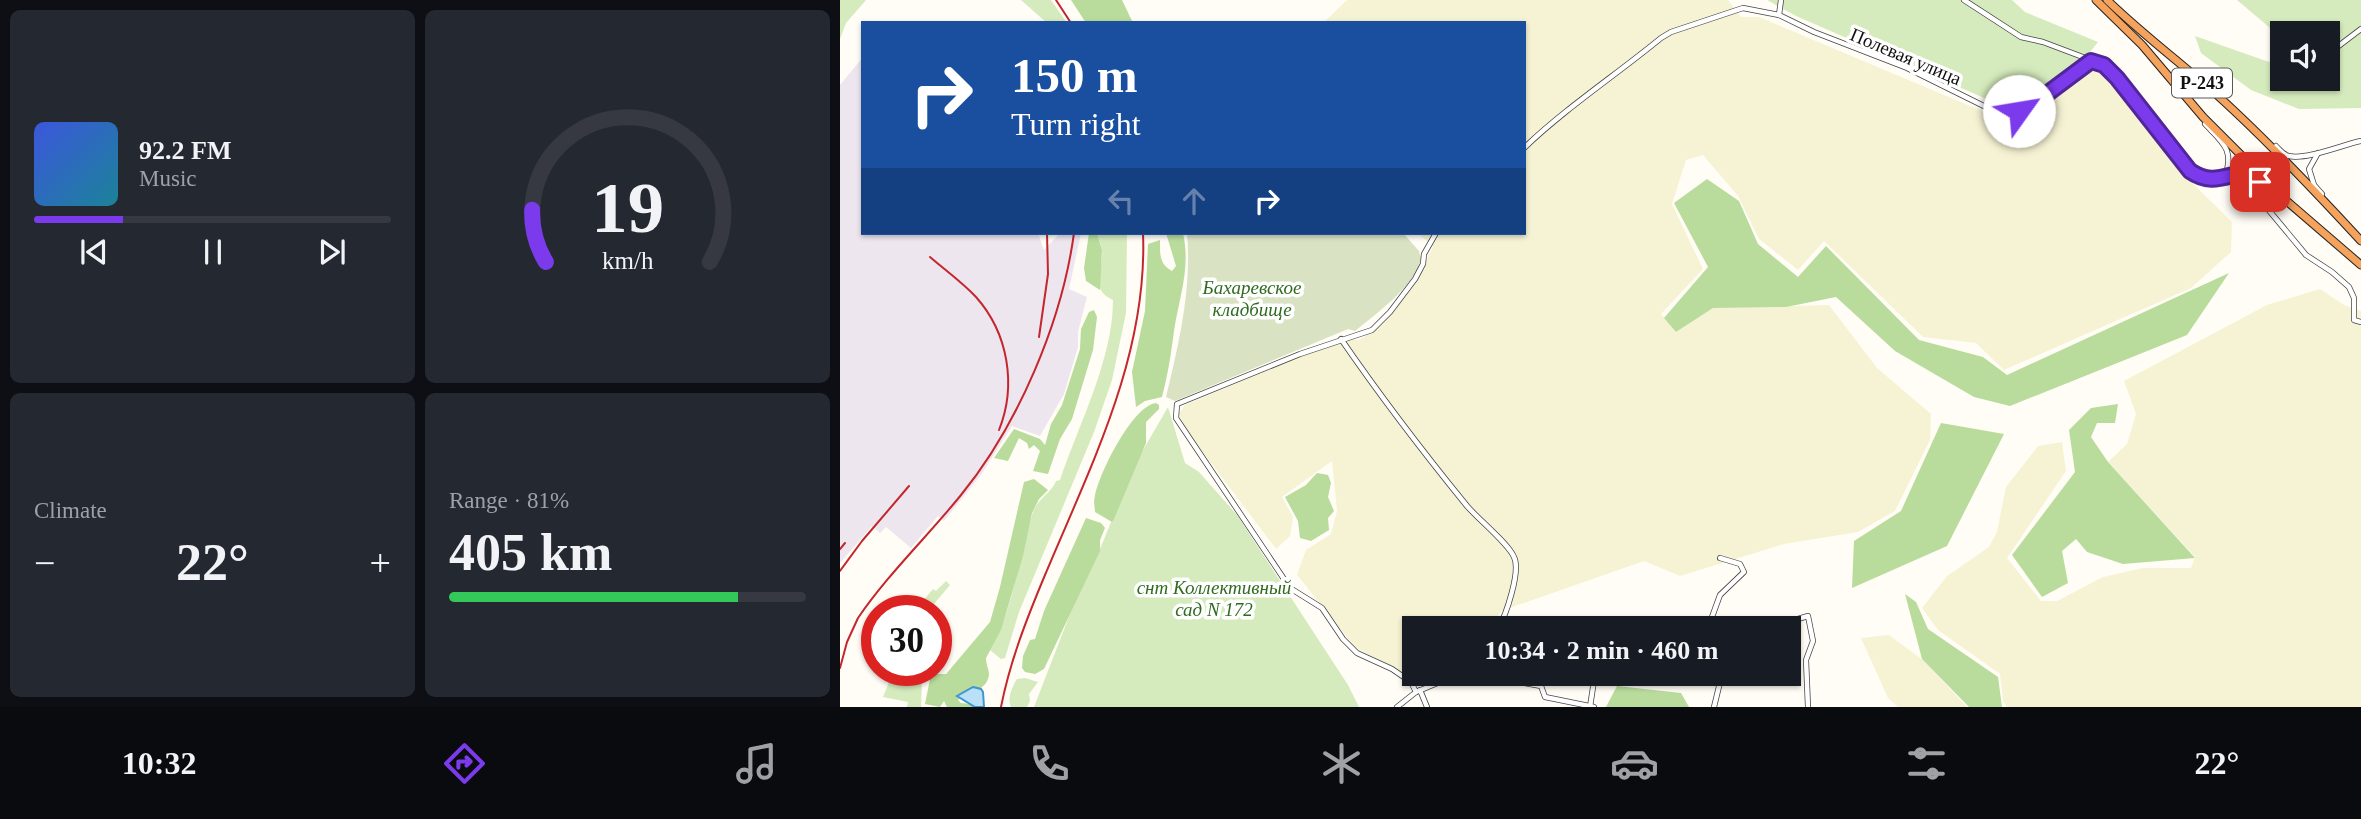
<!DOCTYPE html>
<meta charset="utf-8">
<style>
:root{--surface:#171b24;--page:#242831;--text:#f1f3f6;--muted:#9ea1a6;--line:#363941;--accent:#7c3aed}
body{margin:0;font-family:"Times New Roman",serif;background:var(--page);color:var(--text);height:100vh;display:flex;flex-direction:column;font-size:26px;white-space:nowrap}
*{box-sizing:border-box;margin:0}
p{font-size:23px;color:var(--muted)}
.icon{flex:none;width:38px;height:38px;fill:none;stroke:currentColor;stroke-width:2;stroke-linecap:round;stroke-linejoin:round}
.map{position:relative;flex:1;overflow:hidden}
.side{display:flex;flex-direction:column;gap:10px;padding:10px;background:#0d0f14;width:840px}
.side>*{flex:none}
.banner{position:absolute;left:21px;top:21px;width:665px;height:214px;border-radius:0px;box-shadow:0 2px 5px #0004;background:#1a4fa0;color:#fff;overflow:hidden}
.tools{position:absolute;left:1430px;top:21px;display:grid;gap:14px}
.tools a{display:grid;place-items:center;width:70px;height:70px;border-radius:0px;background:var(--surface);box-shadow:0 2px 5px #0004;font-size:35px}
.speed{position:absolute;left:21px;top:595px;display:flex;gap:14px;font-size:35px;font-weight:700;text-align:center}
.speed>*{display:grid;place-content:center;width:91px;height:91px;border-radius:50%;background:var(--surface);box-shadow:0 2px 5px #0004;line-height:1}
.speed .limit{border:10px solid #d22;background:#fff;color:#111}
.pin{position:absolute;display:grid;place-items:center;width:60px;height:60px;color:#fff;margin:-30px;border-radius:14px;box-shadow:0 4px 10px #0006}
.me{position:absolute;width:77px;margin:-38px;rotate:58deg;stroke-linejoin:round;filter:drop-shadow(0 0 5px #0008)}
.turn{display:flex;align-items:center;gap:24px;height:147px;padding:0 35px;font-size:32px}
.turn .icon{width:91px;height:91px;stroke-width:2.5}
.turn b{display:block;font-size:49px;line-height:60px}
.lanes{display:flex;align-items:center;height:66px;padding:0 35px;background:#0003;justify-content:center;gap:35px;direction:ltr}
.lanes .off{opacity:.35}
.big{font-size:52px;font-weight:800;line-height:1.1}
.side .card{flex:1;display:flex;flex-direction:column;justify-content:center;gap:10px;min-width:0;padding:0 24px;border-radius:10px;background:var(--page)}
.side .dial{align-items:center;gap:0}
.dial svg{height:182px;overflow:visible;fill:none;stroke:var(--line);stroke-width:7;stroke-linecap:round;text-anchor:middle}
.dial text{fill:var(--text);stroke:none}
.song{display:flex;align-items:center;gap:21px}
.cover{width:84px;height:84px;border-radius:10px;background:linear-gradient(135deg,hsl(230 70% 55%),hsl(190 70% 35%))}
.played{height:7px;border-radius:4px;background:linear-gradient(90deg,var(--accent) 25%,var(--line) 25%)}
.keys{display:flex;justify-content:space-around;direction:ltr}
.heat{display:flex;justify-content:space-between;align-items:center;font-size:38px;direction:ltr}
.charge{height:10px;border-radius:5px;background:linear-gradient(90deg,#34c759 81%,var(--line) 0)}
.side .tiles{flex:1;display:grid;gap:10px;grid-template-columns:repeat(2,1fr)}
.trip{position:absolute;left:562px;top:616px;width:399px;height:70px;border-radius:0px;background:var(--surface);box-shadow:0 2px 5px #0004;font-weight:800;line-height:70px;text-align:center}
.tabs{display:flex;height:112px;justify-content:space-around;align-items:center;background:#090b0e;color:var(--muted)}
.tabs .icon{width:49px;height:49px}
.tabs .on{color:var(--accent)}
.tabs b{font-size:32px;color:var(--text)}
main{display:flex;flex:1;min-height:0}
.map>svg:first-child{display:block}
.industrial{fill:#eee6ef}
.farmland{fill:#f6f3d4}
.green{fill:#d5ebbd}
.forest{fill:#b9dc9c}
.cemetery{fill:#d9e3c4}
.water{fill:#b9e0f7;stroke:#3f96cf;stroke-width:2}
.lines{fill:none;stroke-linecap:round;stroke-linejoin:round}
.street-casing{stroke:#444;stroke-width:6}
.highway-casing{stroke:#222;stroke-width:9}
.street{stroke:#fff;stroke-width:4.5}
.highway{stroke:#f5a25d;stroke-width:7}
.rail{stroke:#c4262e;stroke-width:2}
.route-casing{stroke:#51269a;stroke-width:18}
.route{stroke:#7c3aed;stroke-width:12}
.labels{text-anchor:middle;stroke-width:7;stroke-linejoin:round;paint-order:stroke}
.shield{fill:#fff;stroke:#585858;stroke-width:2}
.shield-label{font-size:18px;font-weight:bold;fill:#111}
.street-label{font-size:19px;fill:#111;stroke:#fff}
.park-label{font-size:19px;font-style:italic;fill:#2f6b1f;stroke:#fff}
</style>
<main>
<section class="side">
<div class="tiles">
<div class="card">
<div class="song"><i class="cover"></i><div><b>92.2 FM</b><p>Music</p></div></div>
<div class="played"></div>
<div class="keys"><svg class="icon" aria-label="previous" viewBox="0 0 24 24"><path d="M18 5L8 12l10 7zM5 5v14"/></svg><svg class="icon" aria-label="pause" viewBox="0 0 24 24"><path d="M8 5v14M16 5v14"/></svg><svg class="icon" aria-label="next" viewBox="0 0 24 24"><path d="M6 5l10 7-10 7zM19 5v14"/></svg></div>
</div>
<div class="card dial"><svg viewBox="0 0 100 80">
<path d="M14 69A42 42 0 1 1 86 69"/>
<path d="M14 69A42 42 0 0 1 8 46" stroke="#7c3aed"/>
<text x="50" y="56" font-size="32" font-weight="700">19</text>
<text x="50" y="72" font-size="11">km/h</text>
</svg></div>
<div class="card"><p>Climate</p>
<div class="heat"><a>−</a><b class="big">22°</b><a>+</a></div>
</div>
<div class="card"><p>Range · 81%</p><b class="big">405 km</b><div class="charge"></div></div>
</div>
</section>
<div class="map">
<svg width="1521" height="707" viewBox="0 0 1521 707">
<rect width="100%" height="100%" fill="#fffdf5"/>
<polygon class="industrial" points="23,57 23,233 198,233 204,250 220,233 241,233 229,289 247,297 238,332 238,347 224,394 200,436 172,426 141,475 104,521 98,516 71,548 46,527 40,533 32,526 0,563 0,85"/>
<g class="farmland">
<polygon points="507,0 888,0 901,17 919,17 1161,119 1177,116 1255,69 1271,79 1335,166 1392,222 1391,252 1351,288 1164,370 1136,343 1083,337 984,241 958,270 919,239 898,196 863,155 846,160 832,204 863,269 821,314 836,332 873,308 989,305 1037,368 1091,414 1090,440 1055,511 1018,532 944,544 840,576 804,561 661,611 651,628 574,628 574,674 607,674 574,679 515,647 457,575 466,550 491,534 497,511 492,461 442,497 453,517 450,536 436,549 344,427 339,414 345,405 501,339 519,340 542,325 573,287 593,247 578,233 684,233 684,23 483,23"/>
<polygon points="1480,289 1504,305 1521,311 1521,707 1167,707 1163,701 1160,674 1098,630 1082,608 1107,576 1149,547 1157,532 1166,487 1198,446 1222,442 1226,471 1167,558 1201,601 1217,601 1263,577 1303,568 1351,568 1355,557 1268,462 1287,444 1296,414 1284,381 1427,305"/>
<polygon points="1049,635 1083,660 1127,707 1058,707 1048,698 1021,638"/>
</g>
<g class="green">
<polygon points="0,0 26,0 6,23 0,39"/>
<polygon points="181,0 211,0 227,23 207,23"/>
<polygon points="927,0 1172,0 1185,12 1258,42 1242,62 1174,111 956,16"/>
<polygon points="1397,0 1521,0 1521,108 1459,109 1411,90 1361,53 1355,36 1429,62 1442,43 1442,79 1488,79 1488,33 1442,33 1442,38"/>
<path d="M257 233H287L286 313 272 380 254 432 179 612 165 658 161 659 150 650C174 607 178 561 192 515 196 499 212 493 216 481L220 480C239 424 273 359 273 300 248 289 264 270 262 250 261 244 258 238 257 233Z"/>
<polygon points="328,407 345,463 359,472 397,515 508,685 519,707 194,707 230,614 260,549 295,464"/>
<polygon points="106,581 110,585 88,611 80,611 77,608 93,589 96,591"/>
<polygon points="54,670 68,670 82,679 81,707 67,707 68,702 43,697"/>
<path d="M185 678 198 682 189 694 190 701 187 707H171C167 698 172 687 177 679Z"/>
</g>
<g class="forest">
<polygon points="231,0 282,0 293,23 246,23"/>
<polygon points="867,179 899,201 918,244 958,277 986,246 1079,340 1143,357 1167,375 1389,273 1347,335 1170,406 1134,397 1055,351 996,297 946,307 873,308 836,332 824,318 868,267 834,203"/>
<polygon points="249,233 257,233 262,250 260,290 246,281 244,268"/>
<path d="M326 233H343C351 268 339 297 334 331 331 354 328 374 322 397L305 401 296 407 292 372 305 311 308 244 320 240C320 254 319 264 332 271L336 266Z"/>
<polygon points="254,310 257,317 253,350 232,419 220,439 208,474 193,471 200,451 194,445 189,449 187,443 179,438 168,461 154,458 174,429 200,439 205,445 211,424 222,405 240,349 241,329 249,312"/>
<path d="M316 403 319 405V409L306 422V443L274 519 272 522 255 512C255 507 253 501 255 496 259 474 292 406 316 403Z"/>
<polygon points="1278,404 1275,423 1257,423 1251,437 1268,462 1355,558 1283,564 1247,552 1236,539 1222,551 1228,583 1202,597 1172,555 1235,472 1229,430 1251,408"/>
<polygon points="1101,423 1164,434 1107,546 1012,588 1014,541 1061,511"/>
<polygon points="477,473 488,475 491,483 488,497 494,511 488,518 489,530 471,541 460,538 458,521 445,497 466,485"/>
<path d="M194 479 208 490 199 499 192 513 183 556 161 630 146 658C146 665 149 669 149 675 146 693 128 690 118 700L121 703 131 704 136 707H107L104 701 100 707 85 704 91 674H106L150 622 160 587 184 482Z"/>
<polygon points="246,518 261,523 265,528 260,540 260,551 204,669 195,674 185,672 182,668 183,656 190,640 195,639 204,611"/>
<polygon points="1065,594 1076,602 1088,629 1158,677 1162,707 1129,707 1082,659"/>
<polygon points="777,686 841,693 849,707 766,707"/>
</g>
<path class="cemetery" d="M347 233H563L579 251 581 258C576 285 536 314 515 331L508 329 335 401 326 397C339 343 352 289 347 233Z"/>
<polygon class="water" points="133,687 141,689 143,692 144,707 135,707 117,696"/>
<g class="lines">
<defs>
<g id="street">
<path d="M1124 0 1181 37 1203 42 1264 65 1293 97 1350 171C1372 186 1385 175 1408 172L1435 193"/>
<polyline points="939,15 941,0"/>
<polyline points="1488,54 1521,29"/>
<polyline points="1486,79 1491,86"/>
<path d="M1365 124C1382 142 1395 150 1385 176"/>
<path d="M1436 146C1440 150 1443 155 1449 156 1467 160 1502 145 1521 141"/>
<path d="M684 148C727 107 776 75 821 38L831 32 903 8 939 15 974 32 1067 68 1160 114 1179 111 1196 102 1250 61"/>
<polyline points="1478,153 1469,169 1474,185 1482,194"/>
<polyline points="1386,177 1407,190 1427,208 1466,255 1492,272 1509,287 1514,298 1514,320 1521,322"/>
<path d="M501 339C541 397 583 452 627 506 639 520 668 543 674 557 681 571 666 616 658 628"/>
<polyline points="661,623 670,628"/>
<polyline points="868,628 880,595 904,572 900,564 880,558"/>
<polyline points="927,628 968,616 973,641 966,660 968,707"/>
<polyline points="668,680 701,686 705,697 754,707"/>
<polyline points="580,690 587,707"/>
<polyline points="576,692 571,682 552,669 517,653 503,639 482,608 450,588 336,418 337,404 460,354 532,330 550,312 575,279 583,264 584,254 596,233"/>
<polyline points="557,707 576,692 619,674"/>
<polyline points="750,707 755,674"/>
<polyline points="874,707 882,674"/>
</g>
<g id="highway">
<polyline points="1256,0 1302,45 1363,117 1403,157 1442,197 1521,265"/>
<path d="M1267 0C1302 34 1341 63 1377 95 1428 141 1475 191 1521 241"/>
</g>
</defs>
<use href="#street" class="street-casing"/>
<use href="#highway" class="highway-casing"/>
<use href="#street" class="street"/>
<use href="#highway" class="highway"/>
<g class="rail">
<polyline points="216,0 231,23"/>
<path d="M90 257C105 270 122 282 136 297 168 333 177 385 159 430"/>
<polyline points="199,337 208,274 207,233"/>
<polyline points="0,549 5,543"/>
<polyline points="0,571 22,541 69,486"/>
<path d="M0 668 7 642 18 618C48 574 88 536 121 495 178 425 222 322 234 233"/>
<path d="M161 707C170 661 187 618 205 575 251 465 308 355 303 233"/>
</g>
</g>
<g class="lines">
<defs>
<path id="route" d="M1179 111 1196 102 1251 61 1264 65 1277 78 1350 171C1372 186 1385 175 1408 172L1420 182"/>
</defs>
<use href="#route" class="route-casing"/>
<use href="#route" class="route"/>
</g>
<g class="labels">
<rect class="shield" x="1332" y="68.5" width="60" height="29" rx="5"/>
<g class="shield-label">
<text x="1362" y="89">Р-243</text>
</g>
<g class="street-label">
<text transform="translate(1066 56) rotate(23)" y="7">Полевая улица</text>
</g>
<g class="park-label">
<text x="412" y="294">Бахаревское<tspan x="412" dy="22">кладбище</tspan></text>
<text x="374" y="594">снт Коллективный<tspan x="374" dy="22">сад N 172</tspan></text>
</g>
</g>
</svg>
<div class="tools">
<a><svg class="icon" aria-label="sound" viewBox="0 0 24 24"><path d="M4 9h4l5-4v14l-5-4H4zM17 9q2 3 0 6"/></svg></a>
</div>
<div class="speed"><div class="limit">30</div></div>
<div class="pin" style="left:1420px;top:182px;background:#d93025"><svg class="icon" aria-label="arrive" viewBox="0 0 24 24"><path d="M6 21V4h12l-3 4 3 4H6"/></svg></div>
<svg class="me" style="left:1179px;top:111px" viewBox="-20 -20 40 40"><circle r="19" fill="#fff"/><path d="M0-13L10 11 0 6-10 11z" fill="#7c3aed"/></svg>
<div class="trip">10:34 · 2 min · 460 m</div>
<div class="banner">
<div class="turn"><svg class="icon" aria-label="right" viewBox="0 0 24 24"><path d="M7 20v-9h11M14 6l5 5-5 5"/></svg><div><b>150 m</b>Turn right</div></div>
<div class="lanes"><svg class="icon off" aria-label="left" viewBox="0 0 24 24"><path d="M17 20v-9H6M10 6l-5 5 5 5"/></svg><svg class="icon off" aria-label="ahead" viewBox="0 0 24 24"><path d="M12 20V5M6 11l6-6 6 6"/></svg><svg class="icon" aria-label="right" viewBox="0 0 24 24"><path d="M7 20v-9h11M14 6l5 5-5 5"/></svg></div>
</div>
</div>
</main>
<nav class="tabs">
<b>10:32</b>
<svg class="icon on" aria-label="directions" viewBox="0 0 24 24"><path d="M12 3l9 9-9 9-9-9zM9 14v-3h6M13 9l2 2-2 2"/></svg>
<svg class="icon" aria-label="music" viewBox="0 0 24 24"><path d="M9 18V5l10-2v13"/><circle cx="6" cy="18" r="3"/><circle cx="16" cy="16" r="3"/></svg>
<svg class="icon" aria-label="phone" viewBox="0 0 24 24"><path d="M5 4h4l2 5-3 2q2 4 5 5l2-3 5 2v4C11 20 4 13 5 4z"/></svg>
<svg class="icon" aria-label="climate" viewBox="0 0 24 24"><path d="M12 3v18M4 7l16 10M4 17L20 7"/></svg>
<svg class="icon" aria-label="car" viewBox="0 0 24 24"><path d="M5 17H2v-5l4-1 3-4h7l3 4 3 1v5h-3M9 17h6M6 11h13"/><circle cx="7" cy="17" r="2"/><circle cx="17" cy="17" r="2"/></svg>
<svg class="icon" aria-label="filters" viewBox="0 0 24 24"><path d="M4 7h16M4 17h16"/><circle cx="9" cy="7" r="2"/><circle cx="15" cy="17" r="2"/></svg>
<b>22°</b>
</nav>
